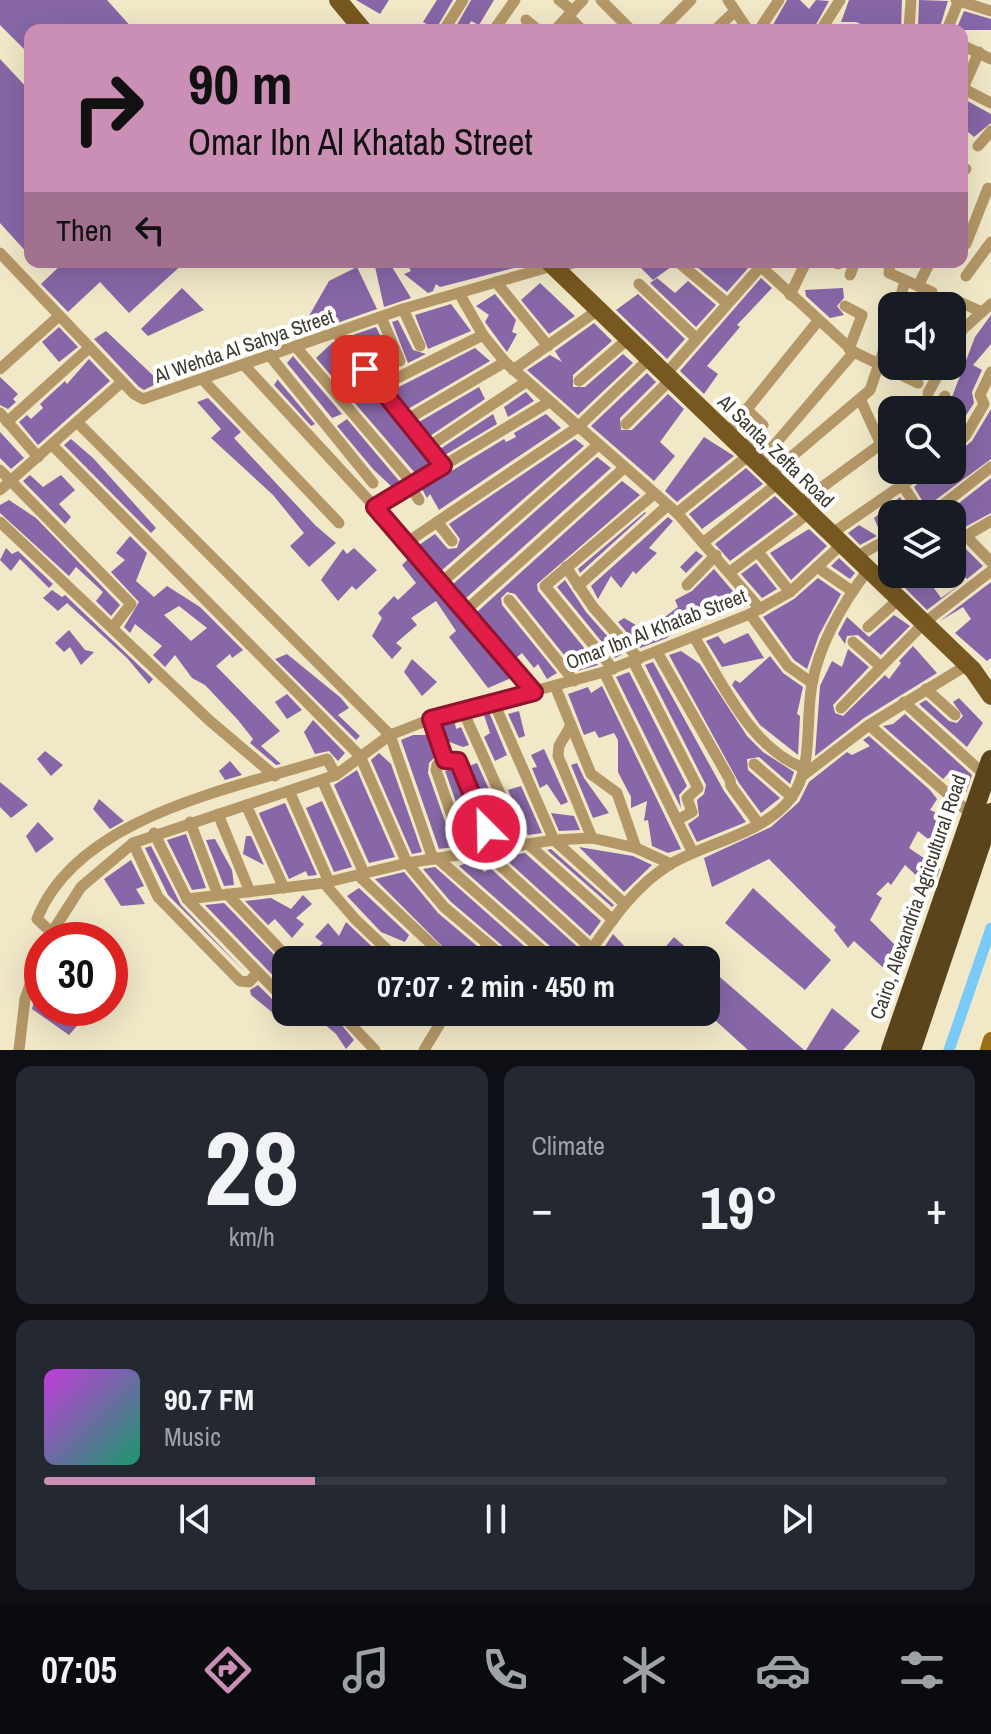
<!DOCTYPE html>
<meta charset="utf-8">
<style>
:root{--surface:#171b24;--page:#242831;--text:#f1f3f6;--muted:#9ea1a6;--line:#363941;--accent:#cb8eb4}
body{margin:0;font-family:"Archivo Narrow",sans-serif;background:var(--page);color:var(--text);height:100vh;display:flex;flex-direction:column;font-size:30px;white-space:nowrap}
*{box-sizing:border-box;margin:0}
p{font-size:26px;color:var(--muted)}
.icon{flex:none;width:44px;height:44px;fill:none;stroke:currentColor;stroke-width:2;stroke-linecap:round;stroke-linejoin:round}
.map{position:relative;height:1050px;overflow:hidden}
.panel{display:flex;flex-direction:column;gap:16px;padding:16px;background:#0d0f14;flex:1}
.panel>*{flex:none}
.guide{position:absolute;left:24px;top:24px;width:944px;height:244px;border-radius:16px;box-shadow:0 8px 32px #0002;background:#cb8eb4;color:#111;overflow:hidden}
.controls{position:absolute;left:878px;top:292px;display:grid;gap:16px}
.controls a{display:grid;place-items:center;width:88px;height:88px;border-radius:16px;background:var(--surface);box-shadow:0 8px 32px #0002;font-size:40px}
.speed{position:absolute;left:24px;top:922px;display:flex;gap:16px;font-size:40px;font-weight:700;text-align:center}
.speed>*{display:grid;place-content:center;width:104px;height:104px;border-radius:50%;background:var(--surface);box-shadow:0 8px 32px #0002;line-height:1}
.speed .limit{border:12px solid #d22;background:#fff;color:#111}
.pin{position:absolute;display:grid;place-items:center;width:68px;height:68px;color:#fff;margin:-34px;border-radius:16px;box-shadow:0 4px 12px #0006}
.me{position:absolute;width:88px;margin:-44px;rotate:337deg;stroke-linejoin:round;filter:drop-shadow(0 0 6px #0008)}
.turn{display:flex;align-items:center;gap:28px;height:168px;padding:0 32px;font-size:36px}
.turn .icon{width:104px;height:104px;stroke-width:2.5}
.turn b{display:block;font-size:56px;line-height:68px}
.then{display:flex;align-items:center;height:76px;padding:0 32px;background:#0003;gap:16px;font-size:30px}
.big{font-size:60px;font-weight:700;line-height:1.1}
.panel .tile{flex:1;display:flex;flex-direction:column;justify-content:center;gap:12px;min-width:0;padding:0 28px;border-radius:16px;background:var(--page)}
.panel .dial{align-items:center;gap:0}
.dial b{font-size:104px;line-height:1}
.song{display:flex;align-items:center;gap:24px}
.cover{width:96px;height:96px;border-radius:12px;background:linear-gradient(135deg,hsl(290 70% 55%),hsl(160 70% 35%))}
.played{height:8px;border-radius:4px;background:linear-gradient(90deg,var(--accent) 30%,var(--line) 30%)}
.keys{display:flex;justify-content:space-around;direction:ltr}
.heat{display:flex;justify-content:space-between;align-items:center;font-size:44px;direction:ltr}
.panel .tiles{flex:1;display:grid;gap:16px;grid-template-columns:1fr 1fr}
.tile:last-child{grid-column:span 2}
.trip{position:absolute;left:272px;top:946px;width:448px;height:80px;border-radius:16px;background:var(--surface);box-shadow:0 8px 32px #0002;font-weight:700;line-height:80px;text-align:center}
.menu{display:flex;height:128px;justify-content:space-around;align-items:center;background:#090b0e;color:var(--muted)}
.menu .icon{width:56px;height:56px}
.menu .active{color:var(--accent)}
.menu b{font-size:36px;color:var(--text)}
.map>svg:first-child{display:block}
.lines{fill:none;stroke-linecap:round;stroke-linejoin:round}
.canal{stroke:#7acaf8;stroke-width:11}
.building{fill:#8767a7;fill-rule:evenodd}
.street{stroke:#b49767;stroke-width:11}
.secondary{stroke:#9a6f18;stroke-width:16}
.primary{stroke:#775820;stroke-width:18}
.highway{stroke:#5b441b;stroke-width:20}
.route-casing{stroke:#92132f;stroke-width:20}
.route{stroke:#e11d48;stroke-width:14}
.labels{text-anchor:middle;stroke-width:8;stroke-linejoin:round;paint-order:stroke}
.street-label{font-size:20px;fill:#3f3b2f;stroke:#fff}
</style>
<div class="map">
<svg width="991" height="1050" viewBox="0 0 991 1050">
<rect width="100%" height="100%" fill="#f1e8c8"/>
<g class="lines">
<polyline class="canal" points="949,1050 991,928"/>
</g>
<g class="building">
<polygon points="0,0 107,0 134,30 30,30 30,55 0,25"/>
<polygon points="356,0 389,0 380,14"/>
<polygon points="437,0 453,0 436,29 423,22"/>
<polygon points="471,0 494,0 479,25 471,21 466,30 454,30"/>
<polygon points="787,0 800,0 809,9 816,0 829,1 813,30 805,27 802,30 770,30"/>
<polygon points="849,0 902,0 901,30 874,30 856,22 841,22"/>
<polygon points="919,0 948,1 939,30 918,30"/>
<polygon points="964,11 991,19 991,30 956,30"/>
<polygon points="0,59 30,91 30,256 0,223"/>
<polygon points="962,98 991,114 991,123 974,137 962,127"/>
<polygon points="64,262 185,262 129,313 100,282 68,312 41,284"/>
<polygon points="374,262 389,262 411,298 384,307"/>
<polygon points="406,262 528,262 530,264 440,287 436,284 433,291 428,293 404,274 411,271"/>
<polygon points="649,262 670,262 671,267 653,280 641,268"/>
<polygon points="691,262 748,262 749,267 727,292"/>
<polygon points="357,267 377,309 297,337 329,281"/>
<polygon points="657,278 675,293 688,281 716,305 696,327 650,283"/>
<polygon points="761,278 772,288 737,325 740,327 707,366 718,374 704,394 680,371"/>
<polygon points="540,283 575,316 549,334 521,300"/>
<polygon points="182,288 204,310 148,336 141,329"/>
<polygon points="843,288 844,298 837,306 844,315 830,318 806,296 805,290"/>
<polygon points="495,294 516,320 512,332 517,334 507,352 485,322 489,315 476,306"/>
<polygon points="638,294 685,339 667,359 616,310"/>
<polygon points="451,304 471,331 428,349 415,315"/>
<polygon points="991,315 991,344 973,365 982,370 972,392 974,403 952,437 952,410 947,410 975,337"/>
<polygon points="398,320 413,350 426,354 408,363 392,322"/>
<polygon points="594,323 612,341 573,375 573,387 585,387 623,354 633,363 578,415 527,370 550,355 562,362 555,351"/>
<polygon points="59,327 78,347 59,362 42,342"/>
<polygon points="376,327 397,369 382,376 350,336"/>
<polygon points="106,331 160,382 144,390 139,387 94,339"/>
<polygon points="333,342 372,391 430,464 415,473 316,358"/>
<polygon points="475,348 490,361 408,409 393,390"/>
<polygon points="293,356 342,414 332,418 287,363"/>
<polygon points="89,359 110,381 38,445 19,422 27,415 31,419 43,408 40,404 65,381 67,384"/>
<polygon points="647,373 656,382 620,418 621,430 632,430 668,394 684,409 660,442 675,456 654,481 591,426"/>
<polygon points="0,377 18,394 13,399 16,402 8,409 0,405"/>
<polygon points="278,379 278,380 315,424 311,426 274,385"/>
<polygon points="479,387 485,399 430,436 419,422"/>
<polygon points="526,392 534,401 508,417 504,407"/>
<polygon points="208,398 241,432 234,438 315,525 336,543 309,567 290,546 304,533 273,495 211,438 221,429 197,402"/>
<polygon points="991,409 991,459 926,507 914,487 932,470 952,470 952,457 972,441"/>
<polygon points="493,414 497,424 445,455 440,449"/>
<polygon points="546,414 561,428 439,510 430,494 427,498 422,489 504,439 506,442 516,437 514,433"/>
<polygon points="347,419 400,482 392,487 373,469 337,426"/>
<polygon points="0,432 24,458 11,469 0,458"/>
<polygon points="704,437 734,456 677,502 665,491"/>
<polygon points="71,439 93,458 156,528 151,533 64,445"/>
<polygon points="575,439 584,446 441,571 419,545 435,534 448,549 457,548 460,539 449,524"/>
<polygon points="597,457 611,468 465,599 453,584"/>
<polygon points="746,468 763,484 702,529 689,514"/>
<polygon points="30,475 43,487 61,475 75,490 59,504 71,517 65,524 23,481"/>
<polygon points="991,478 991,513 952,534 952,514 945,514"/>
<polygon points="622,481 640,495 537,584 538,591 598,665 577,671 515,594 507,592 501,598 502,605 557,673 547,679 538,664 534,668 522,653 516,658 477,612"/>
<polygon points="775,496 794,514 730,561 715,544"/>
<polygon points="900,497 911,514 892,514 892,520 880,532 874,518"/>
<polygon points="9,500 36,518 120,605 111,616 96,601 103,592 76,567 69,576 0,513 0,505"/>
<polygon points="645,512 646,513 580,573 578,569"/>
<polygon points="668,517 673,521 649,548 657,553 636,574 633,571 621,588 611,576 598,599 591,586"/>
<polygon points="859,525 877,536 860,545 848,533"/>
<polygon points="809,529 827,546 791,580 770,553"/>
<path d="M130 536 147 553 136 581 154 597 167 586 200 607 243 650 232 658 230 654 216 666 280 731 261 746 281 764 276 765 250 743 253 739 238 720 205 685 192 678 175 655 165 667 153 655 162 646 135 624 130 633 124 627 139 602 111 572 125 560 116 553ZM179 606 207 628 191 641 164 615Z"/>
<polygon points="6,548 12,554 18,551 53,584 49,588 20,559 11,571 0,560"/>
<polygon points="354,548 377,570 356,590 352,586 338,601 321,580 343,549 347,554"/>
<polygon points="966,549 983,566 967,579 952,567 952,555"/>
<polygon points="696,551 703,556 686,573 680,567"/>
<polygon points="839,558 855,573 850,579 831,566"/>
<polygon points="408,559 511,678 488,688 449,637 456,631 436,601 411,618 417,625 396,643 402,648 392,659 372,636 382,618 378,613 394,596 398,600 416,583 402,565"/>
<polygon points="756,563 777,589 762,598 741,574"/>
<polygon points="714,569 742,602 712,612 677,628 667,638 640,648 618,622 624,618 646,631 678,607 675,600 692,591"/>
<polygon points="898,574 924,574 941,598 965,581 927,610 894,577"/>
<polygon points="818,578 841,594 819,635 807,669 794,660 763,617 794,599"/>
<polygon points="565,580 586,612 623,654 615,658 557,587"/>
<polygon points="991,582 991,658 987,661 955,633 971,619 963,607 940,621"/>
<polygon points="52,590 62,597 65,595 153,679 149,684 127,658 67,603 58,611 43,598"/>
<polygon points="894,615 910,626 881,655 858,635 847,636 845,644 838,634 847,617 869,637"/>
<polygon points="69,630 85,650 94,652 81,665 70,647 64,652 55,643"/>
<polygon points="748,633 764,658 722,667 706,641 718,636 724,644"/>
<polygon points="913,646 937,673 864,718 815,756 820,686 832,661 842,667 848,649 869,667 833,705 835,713 843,716 885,675 889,679 901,663 899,661"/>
<polygon points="681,651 700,664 747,736 763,752 794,772 790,784 759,757 747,759 748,770 780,798 761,813 739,783 669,655"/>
<polygon points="287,654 341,698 349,708 338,715 360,736 356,740 275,659"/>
<polygon points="770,656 783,673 803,687 797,714 800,716 798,755 760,725 732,685 735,680 740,683"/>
<polygon points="412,659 437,682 422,696 404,672"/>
<polygon points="653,662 724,791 746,822 697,842 688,824 699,816 697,800 704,794 706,785 645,665"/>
<polygon points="629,672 687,786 679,795 681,808 616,677"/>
<polygon points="602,686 681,849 668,853 652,846 648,820 644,821 647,801 631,808 631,797 618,772 618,740 614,733 599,738 595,731 584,735 568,694 588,687 591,693"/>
<polygon points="287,694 302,710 287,719 275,702"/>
<polygon points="959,698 983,723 967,747 919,704 926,700 949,721 957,723 963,716 953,702"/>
<polygon points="519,711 525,736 519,738 508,714"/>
<polygon points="489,712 507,755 495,761 484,737 490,733 484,715"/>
<polygon points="905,714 972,775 966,793 950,772 943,779 883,726 893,724"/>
<polygon points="313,720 345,753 338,761 329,751 315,754 304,732"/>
<polygon points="455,723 456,729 461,727 469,745 463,747 447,741 442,725"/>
<polygon points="413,735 428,735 435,757 429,763 428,773 454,847 439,849 401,740"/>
<polygon points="869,736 930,790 937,799 930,810 954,820 943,851 918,831 909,848 940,869 932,890 905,865 891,885 888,882 876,894 882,898 870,920 903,953 889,973 854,941 848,948 834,930 836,927 769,859 712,887 704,858 771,827 799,802 809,782 847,752 852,755 870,746 863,740"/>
<polygon points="544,749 568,802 561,805 547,784 540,788 532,768 537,767 531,755"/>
<polygon points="45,751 63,765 51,776 37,759"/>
<polygon points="379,753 391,764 422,852 412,854 371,760"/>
<polygon points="230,761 242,775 225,780 219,771"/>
<polygon points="477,763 511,838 500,840 469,766"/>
<polygon points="577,763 584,778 609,813 593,818 571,765"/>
<polygon points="452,769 483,842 471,844 445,771"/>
<polygon points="357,770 395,857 369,863 334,785"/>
<polygon points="0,782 28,805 11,818 0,807"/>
<polygon points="521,786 542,833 528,835 508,790"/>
<polygon points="99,799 124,821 110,829 93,809"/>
<polygon points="322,801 352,867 334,872 306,808"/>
<polygon points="285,803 317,875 308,876 306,871 289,879 260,816 259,813"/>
<polygon points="551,813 574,816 580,830 559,831"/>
<polygon points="38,822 54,839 36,853 26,836"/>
<polygon points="186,834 206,888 192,890 167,840"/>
<polygon points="246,836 251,836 264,865 243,854"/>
<polygon points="215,839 232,870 234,885 224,886 206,840"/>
<polygon points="151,846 181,905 246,973 168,895 145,848"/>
<polygon points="579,847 633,856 652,865 624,892"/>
<polygon points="551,849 614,905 612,907 547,850"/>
<polygon points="525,853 601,921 590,936 503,857"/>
<polygon points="131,860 144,886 136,889 145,904 121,906 104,879"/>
<polygon points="469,862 485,872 489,867 581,950 576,960 561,960 559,954 459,866"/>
<polygon points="435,867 540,960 515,960 512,954 450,901 423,869"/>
<polygon points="404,872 438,913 477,946 470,960 456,960 375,879"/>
<polygon points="359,888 409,935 405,942 381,932 347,896"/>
<polygon points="753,888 831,960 805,990 725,923"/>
<polygon points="303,895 312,904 296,918 304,924 292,938 275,919 268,925 245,901 271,898 291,909"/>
<polygon points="224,903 286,967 286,989 205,905"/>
<polygon points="346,922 386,960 306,960 323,943 315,937 328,923 339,936"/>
<polygon points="617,928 613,934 628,950 623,960 615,960 602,949 599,955"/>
<polygon points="674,937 700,960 654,960"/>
<polygon points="706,965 804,1050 748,1050 706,1012"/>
<polygon points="258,985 281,1008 273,1013 251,995 250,990"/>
<polygon points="36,994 42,998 42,1008 54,1008 77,1026 69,1035 32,1009"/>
<polygon points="832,1008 860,1031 843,1050 806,1050"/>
<polygon points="310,1012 331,1012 354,1040 346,1049 336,1034"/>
</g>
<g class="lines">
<g class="street">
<polyline points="559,0 573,11"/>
<polyline points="601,0 631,30"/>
<polyline points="728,0 748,30"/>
<polyline points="956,0 991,11"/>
<polyline points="568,16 582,30"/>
<polyline points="526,20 538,30"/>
<polyline points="444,30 463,0"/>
<polyline points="494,30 515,0"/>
<polyline points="555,30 583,0"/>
<polyline points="661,30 691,0"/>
<polyline points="715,30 735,11"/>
<polyline points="759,30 779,0"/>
<polyline points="821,30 840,0"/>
<polyline points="854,30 855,30"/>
<polyline points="909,30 911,0"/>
<polyline points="947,30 959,0"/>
<polyline points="962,45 991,59"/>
<polyline points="962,88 991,103"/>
<polyline points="963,88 979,52"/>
<polyline points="978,146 991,131"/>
<polyline points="962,167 966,169"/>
<polyline points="966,244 988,188"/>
<polyline points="0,253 134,394 143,399 403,309 552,266"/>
<polyline points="678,262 727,303"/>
<polyline points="756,262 854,352 918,383"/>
<polyline points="890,262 889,273 932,292"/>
<polyline points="838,264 839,262"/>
<polyline points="555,269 575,262"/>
<polyline points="850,275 855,262"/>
<polyline points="966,276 991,242"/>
<polyline points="496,282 548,346"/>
<polyline points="639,284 696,338"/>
<polyline points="918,286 930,262"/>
<polyline points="459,293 483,335 505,362 677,513 760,609"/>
<polyline points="790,295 806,262"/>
<polyline points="955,300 982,312"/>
<polyline points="845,306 862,315 849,349"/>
<polyline points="898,306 905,281"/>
<polyline points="403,309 420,346"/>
<polyline points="381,317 400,361"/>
<polyline points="336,333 443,466"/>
<polyline points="296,347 413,484"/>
<polyline points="952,348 963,329 991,304"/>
<polyline points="270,356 373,483"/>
<polyline points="244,365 375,507 534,692"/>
<polyline points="0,369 59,316"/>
<polyline points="513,370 598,310"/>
<polyline points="665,375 761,266"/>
<polyline points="203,380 339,523"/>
<polyline points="579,381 628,339"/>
<polyline points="379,387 483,335"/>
<polyline points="928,393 943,366"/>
<polyline points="861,401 892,468"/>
<polyline points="937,410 945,396"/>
<polyline points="0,413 38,457"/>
<polyline points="406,420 505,362"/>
<polyline points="7,422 89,348"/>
<polyline points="77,422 390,735 433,859"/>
<polyline points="626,424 670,380"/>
<polyline points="727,434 818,321"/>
<polyline points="52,445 360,756 407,863 444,907 507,960"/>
<polyline points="428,447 526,382"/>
<polyline points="952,449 966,435 984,404 980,395 991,372"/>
<polyline points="744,450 763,425 746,409"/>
<polyline points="758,464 854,352"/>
<polyline points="0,470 131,604 113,627"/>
<polyline points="893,470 921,514"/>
<polyline points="770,475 870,390 892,326"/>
<polyline points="410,486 419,500"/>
<polyline points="0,490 122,382"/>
<polyline points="799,504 881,444"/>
<polyline points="375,507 549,402"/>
<polyline points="677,513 749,455"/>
<polyline points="931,514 991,467"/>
<polyline points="0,522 210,721 275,776"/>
<polyline points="437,522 452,541"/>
<polyline points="831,534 924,470"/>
<polyline points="967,537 991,562"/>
<polyline points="704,542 778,483"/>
<polyline points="406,543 578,427 649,359"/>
<polyline points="952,544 991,521"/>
<polyline points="758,552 790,592"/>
<polyline points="856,557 879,544"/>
<polyline points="566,567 593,607 639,659"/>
<polyline points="817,567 852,591"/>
<polyline points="730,572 809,513"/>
<polyline points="872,574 892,567"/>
<polyline points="441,583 598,445"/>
<polyline points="687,585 716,555"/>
<polyline points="578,586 668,505"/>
<polyline points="509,600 574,681"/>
<polyline points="465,611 624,468"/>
<polyline points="750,614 788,666 812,683"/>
<polyline points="868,627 899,599"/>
<path d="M694 637C722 682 751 749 804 768"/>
<polyline points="853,642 880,666"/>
<polyline points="657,652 730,780 731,786 758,823"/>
<polyline points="633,661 698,788 687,798 692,812 677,820"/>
<polyline points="613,669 545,586 654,494"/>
<polyline points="604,672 693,853"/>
<polyline points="555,686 591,774 617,793 636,848"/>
<polyline points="926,689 955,715"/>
<polyline points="904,702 986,776"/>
<polyline points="494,703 554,840 625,904"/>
<polyline points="841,708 924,623 991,571"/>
<polyline points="463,711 523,845"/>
<polyline points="431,719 445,760 458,761 495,849"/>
<polyline points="571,725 559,746 558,756 592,838"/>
<polyline points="869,725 972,815"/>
<polyline points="447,762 437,765 436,770 465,854"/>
<polyline points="754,764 792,797"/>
<polyline points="802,776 869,725 967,665"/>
<polyline points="322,780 364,873"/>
<polyline points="290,793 329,882"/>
<polyline points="246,805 284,888"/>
<polyline points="218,814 250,892"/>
<polyline points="190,822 218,895"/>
<polyline points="154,833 187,899 286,1001"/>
<polyline points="133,843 158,897 240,981 249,982 258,972"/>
<polyline points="528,844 613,920"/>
<polyline points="484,851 592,949"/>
<polyline points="437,858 553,960"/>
<polyline points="358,875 448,960"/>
<polyline points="324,883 355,919 398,960"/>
<polyline points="227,894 290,960"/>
<polyline points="187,899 324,883 407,863 554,840 592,838 636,848 671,864"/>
<path d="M51 932 37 919C78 816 233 789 327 759L336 775"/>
<polyline points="47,940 81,887 133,843 336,775 390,735 431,719 604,672 750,614 790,592 842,544"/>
<polyline points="478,960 487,945"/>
<path d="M584 960C609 925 632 888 669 865 707 842 764 834 791 798 814 767 805 720 812 684 820 642 843 603 868 570"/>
<polyline points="339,1012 375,1050"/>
<polyline points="19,1050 25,999 42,951"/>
<polyline points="424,1050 447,1012"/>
</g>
<polyline class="secondary" points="988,1050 991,1040"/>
<g class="primary">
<polyline points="338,0 363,30"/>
<polyline points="549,262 973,670 991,696"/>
</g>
<g class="highway">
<polyline points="891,1050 991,760"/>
<polyline points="911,1050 991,813"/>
</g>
</g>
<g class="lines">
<defs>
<polyline id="route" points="365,369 443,466 375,507 534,692 431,719 445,760 458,761 486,829"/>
</defs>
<use href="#route" class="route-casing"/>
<use href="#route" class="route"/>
</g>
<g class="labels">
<g class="street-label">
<text transform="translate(244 346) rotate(-19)" y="7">Al Wehda Al Sahya Street</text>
<text transform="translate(776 451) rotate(44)" y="7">Al Santa, Zefta Road</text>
<text transform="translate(656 629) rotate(-21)" y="7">Omar Ibn Al Khatab Street</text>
<text transform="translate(918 897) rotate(-71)" y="7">Cairo, Alexandria Agricultural Road</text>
</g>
</g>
</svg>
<div class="controls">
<a><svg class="icon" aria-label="sound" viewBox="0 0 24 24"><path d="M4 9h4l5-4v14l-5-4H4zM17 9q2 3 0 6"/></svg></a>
<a><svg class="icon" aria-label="search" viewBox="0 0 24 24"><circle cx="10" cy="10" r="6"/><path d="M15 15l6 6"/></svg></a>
<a><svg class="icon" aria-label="layers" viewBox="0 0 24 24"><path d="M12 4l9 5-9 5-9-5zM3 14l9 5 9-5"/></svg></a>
</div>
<div class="speed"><div class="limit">30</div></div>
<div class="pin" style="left:365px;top:369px;background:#d93025"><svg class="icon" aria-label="arrive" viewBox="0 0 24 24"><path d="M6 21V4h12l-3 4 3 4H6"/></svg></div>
<svg class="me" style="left:486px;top:829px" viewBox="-20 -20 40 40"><circle r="17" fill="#e11d48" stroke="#fff" stroke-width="3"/><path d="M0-11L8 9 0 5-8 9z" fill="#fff"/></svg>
<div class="trip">07:07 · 2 min · 450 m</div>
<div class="guide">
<div class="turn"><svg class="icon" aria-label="right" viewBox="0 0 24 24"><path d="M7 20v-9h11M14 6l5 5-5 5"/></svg><div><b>90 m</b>Omar Ibn Al Khatab Street</div></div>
<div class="then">Then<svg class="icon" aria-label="left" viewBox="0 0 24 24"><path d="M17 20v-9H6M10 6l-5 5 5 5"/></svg></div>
</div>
</div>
<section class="panel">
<div class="tiles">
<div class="tile dial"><b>28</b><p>km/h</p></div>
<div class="tile"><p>Climate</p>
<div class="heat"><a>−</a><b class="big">19°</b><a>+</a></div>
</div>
<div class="tile">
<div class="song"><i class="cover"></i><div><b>90.7 FM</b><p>Music</p></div></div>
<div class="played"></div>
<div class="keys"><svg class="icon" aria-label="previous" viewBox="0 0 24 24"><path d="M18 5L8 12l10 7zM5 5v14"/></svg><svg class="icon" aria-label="pause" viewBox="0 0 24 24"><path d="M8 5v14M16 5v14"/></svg><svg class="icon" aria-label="next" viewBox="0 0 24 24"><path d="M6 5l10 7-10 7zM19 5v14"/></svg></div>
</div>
</div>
</section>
<nav class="menu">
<b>07:05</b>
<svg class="icon active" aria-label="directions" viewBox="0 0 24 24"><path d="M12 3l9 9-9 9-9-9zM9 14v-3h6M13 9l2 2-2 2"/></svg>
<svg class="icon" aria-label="music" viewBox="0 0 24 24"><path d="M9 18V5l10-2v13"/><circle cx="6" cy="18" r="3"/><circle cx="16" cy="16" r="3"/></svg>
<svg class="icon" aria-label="phone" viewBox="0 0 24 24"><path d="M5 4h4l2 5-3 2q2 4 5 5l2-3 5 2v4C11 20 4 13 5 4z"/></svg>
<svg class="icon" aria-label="climate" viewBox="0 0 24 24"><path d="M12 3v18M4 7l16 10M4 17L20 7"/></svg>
<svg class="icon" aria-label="car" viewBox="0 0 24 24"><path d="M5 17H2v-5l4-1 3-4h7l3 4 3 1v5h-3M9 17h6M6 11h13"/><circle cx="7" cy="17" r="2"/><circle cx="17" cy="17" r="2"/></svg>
<svg class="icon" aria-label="filters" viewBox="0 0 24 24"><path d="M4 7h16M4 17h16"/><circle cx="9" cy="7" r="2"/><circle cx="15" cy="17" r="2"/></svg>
</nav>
